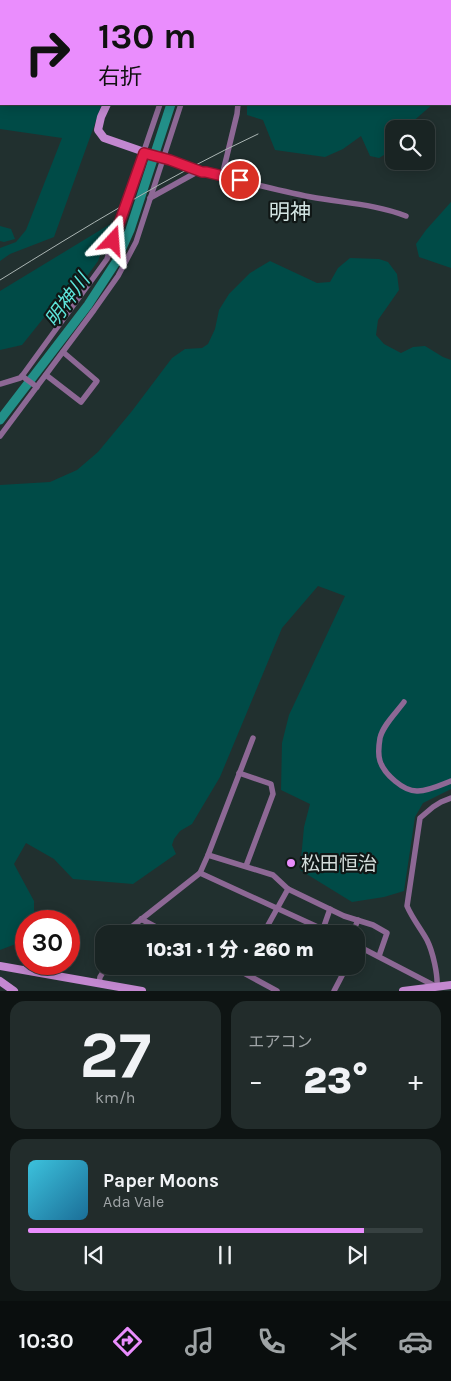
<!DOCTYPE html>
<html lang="ja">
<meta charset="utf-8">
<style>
:root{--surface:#192423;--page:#222c2b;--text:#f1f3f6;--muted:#9fa4a6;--line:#374141;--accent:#ea8dfd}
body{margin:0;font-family:Karla,"Noto Sans JP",sans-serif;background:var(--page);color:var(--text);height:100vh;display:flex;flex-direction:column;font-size:19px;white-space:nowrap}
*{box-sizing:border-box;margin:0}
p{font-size:16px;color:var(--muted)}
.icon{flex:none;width:28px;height:28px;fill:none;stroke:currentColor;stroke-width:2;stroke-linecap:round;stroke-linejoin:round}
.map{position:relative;height:991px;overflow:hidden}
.drawer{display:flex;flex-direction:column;gap:10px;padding:10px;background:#0e1413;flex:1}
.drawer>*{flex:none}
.hud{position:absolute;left:0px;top:0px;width:451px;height:105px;box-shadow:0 2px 12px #0003,0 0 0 1px var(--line);background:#ea8dfd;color:#111;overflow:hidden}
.controls{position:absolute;left:385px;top:120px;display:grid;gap:10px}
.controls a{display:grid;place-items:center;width:50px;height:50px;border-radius:10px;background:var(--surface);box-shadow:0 2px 12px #0003,0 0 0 1px var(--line);font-size:25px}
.speed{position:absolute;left:15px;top:910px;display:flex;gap:10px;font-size:25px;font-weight:700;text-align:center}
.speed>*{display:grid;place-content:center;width:65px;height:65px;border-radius:50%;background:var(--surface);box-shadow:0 2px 12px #0003,0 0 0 1px var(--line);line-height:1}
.speed .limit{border:8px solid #d22;background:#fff;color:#111}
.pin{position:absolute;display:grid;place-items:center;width:42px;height:42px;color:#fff;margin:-21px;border:2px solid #fff;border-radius:50%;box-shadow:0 1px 5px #0007}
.me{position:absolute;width:55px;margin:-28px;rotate:19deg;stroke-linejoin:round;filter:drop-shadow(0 0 4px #0008)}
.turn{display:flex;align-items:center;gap:18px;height:105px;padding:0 15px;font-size:22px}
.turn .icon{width:65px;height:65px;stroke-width:2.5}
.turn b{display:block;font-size:35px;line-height:42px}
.big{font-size:38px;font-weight:800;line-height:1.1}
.drawer .card{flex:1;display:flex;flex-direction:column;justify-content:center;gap:8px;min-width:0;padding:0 18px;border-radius:15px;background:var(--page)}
.drawer .dial{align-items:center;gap:0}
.dial b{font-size:65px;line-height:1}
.song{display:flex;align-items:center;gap:15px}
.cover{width:60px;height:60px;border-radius:8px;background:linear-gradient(135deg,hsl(190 70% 55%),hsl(200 70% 35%))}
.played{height:5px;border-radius:2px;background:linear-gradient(90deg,var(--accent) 85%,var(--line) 85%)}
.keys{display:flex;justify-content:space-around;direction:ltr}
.heat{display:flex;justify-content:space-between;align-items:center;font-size:28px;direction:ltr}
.drawer .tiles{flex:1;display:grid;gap:10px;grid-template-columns:1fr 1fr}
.card:last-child{grid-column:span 2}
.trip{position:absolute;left:95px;top:925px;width:270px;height:50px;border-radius:15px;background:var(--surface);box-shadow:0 2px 12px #0003,0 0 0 1px var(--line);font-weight:800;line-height:50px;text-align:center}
.tab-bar{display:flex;height:80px;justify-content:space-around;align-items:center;background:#0a0e0e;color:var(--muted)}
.tab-bar .icon{width:35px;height:35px}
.tab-bar .active{color:var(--accent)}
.tab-bar b{font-size:22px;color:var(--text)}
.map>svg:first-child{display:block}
.green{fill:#004b47}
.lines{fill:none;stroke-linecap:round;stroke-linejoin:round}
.river{stroke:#228f88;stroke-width:9}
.street{stroke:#8d6895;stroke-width:5.5}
.secondary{stroke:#c388d0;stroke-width:8}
.rail{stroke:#aab5b3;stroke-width:1}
.route-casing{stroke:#92132f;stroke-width:12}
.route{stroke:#e11d48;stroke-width:9}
.poi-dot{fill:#ea8dfd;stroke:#101716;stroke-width:2}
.labels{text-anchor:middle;stroke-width:4.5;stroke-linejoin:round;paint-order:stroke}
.poi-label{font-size:19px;fill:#d5dfdd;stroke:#101716;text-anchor:start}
.water-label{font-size:20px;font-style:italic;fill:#5de4da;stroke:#101716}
.quarter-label{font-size:21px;fill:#d3e5e3;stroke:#101716}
</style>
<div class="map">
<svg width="451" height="991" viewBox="0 0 451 991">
<rect width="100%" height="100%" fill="#21302f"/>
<g class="green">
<polygon points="298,0 451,0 451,92 450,93 450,1 297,1"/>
<polygon points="0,93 1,94 1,104 102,104 54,237 10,254 0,261 0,248 16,242 26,230 62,138 0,129"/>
<polygon points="247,104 433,104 410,124 407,129 394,129 394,149 379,158 370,156 361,136 343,149 325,157 275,150 263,120 247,115"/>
<polygon points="451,202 451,268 419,257 416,244 426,230"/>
<polygon points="112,223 98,261 59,315 46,315 22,345 0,350 0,291"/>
<polygon points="0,226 11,229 15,239 4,242 0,241"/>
<polygon points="350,258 379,259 388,262 397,274 399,290 378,320 376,335 384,344 401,353 413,347 425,346 443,357 451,360 451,789 423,803 415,817 404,891 384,897 352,902 300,870 304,827 310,804 281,790 282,743 289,715 345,596 318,586 282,628 220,777 192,824 180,831 174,839 172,845 176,854 133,884 73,879 54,859 26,843 14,864 34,901 34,921 26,921 26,940 0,950 0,485 50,482 77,470 98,452 132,411 172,358 185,349 202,348 208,344 215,329 219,310 229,294 250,273 270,261 317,283 330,282 338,268"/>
</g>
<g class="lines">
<g class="river">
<polyline points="238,1 239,0"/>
<polyline points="0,420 88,305 116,262 130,230 171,104"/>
</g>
<g class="street">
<polyline points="220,0 221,1"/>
<polyline points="226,1 228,0"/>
<polyline points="249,1 250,0"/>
<polyline points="222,176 237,114 238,104"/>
<path d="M150 198 197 172H206C241 181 276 190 311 197 343 203 375 204 406 216"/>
<polyline points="46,375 81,402 97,381 63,352"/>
<polyline points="22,376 37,387"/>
<polyline points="0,384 20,378 22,376 107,259 160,104"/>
<polyline points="0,436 94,310 118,276 136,242 181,104"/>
<path d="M404 702C396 713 383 725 380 738 379 744 378 755 380 761 384 774 404 792 418 791 428 791 441 785 451 781"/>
<polyline points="239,773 271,784 273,794 246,866"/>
<polyline points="208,855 273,875 288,889 344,916 373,925 387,933 379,956"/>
<polyline points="200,873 208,855 253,738"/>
<polyline points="141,919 169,934"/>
<polyline points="323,929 330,909"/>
<polyline points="126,934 129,929 200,873 333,934"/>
<polyline points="263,934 288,889"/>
<polyline points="352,934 358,920"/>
<path d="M356 945 437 987C438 975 433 952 427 940 421 929 412 918 407 906L420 818 433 807 441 802 451 798"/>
<polyline points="231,966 277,991"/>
<polyline points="99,983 100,977 107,966"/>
<polyline points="334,991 347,966"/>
</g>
<g class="secondary">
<polyline points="131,0 132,1"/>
<polyline points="107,104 101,117 98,130 104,138 202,172"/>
<polyline points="0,966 142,991"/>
<polyline points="0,981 14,991"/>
<polyline points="403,991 451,985"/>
</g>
<path class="rail" d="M0 280C84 228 168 176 258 134"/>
</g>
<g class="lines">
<defs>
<polyline id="route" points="113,241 144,153 170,160 202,172 206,172 240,180"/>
</defs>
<use href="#route" class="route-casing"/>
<use href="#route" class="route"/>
</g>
<circle class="poi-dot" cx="291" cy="863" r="5"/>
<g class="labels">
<g class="poi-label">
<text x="301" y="870">松田恒治</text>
</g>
<g class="water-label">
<text transform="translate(67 300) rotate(-54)" y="7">明神川</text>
</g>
<g class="quarter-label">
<text x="290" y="219">明神</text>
</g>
</g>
</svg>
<div class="controls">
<a><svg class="icon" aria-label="search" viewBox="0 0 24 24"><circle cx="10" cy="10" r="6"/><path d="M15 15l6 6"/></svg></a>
</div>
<div class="speed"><div class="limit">30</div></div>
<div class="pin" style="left:240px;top:180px;background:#d93025"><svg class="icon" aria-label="arrive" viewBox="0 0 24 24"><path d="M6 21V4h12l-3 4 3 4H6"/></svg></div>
<svg class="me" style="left:113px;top:241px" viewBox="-20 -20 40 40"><path d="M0-17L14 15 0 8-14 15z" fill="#e11d48" stroke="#fff" stroke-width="4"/></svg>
<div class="trip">10:31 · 1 分 · 260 m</div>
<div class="hud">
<div class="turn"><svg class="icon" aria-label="right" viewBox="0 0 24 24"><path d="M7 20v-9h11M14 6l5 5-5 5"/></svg><div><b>130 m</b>右折</div></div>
</div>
</div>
<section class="drawer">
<div class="tiles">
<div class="card dial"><b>27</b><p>km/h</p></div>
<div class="card"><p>エアコン</p>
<div class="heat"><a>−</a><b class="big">23°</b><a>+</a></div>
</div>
<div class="card">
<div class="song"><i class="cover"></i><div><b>Paper Moons</b><p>Ada Vale</p></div></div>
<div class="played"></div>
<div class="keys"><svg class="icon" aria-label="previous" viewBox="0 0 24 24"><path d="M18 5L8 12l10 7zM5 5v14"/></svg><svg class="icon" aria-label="pause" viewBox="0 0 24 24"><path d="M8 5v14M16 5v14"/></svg><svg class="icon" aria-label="next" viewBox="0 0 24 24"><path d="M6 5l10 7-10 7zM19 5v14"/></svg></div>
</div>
</div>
</section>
<nav class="tab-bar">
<b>10:30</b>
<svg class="icon active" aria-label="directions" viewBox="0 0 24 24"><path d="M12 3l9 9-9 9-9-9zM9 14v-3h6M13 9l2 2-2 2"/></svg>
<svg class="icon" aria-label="music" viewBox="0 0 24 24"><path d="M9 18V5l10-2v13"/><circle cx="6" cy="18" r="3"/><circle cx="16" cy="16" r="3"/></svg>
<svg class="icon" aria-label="phone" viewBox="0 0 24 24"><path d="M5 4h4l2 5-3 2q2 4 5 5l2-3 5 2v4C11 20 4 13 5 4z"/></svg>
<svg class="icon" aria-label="climate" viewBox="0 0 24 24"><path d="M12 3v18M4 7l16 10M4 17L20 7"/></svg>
<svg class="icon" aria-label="car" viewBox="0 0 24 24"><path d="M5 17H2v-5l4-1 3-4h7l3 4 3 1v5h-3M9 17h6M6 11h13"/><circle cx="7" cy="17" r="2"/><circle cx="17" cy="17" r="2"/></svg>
</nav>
